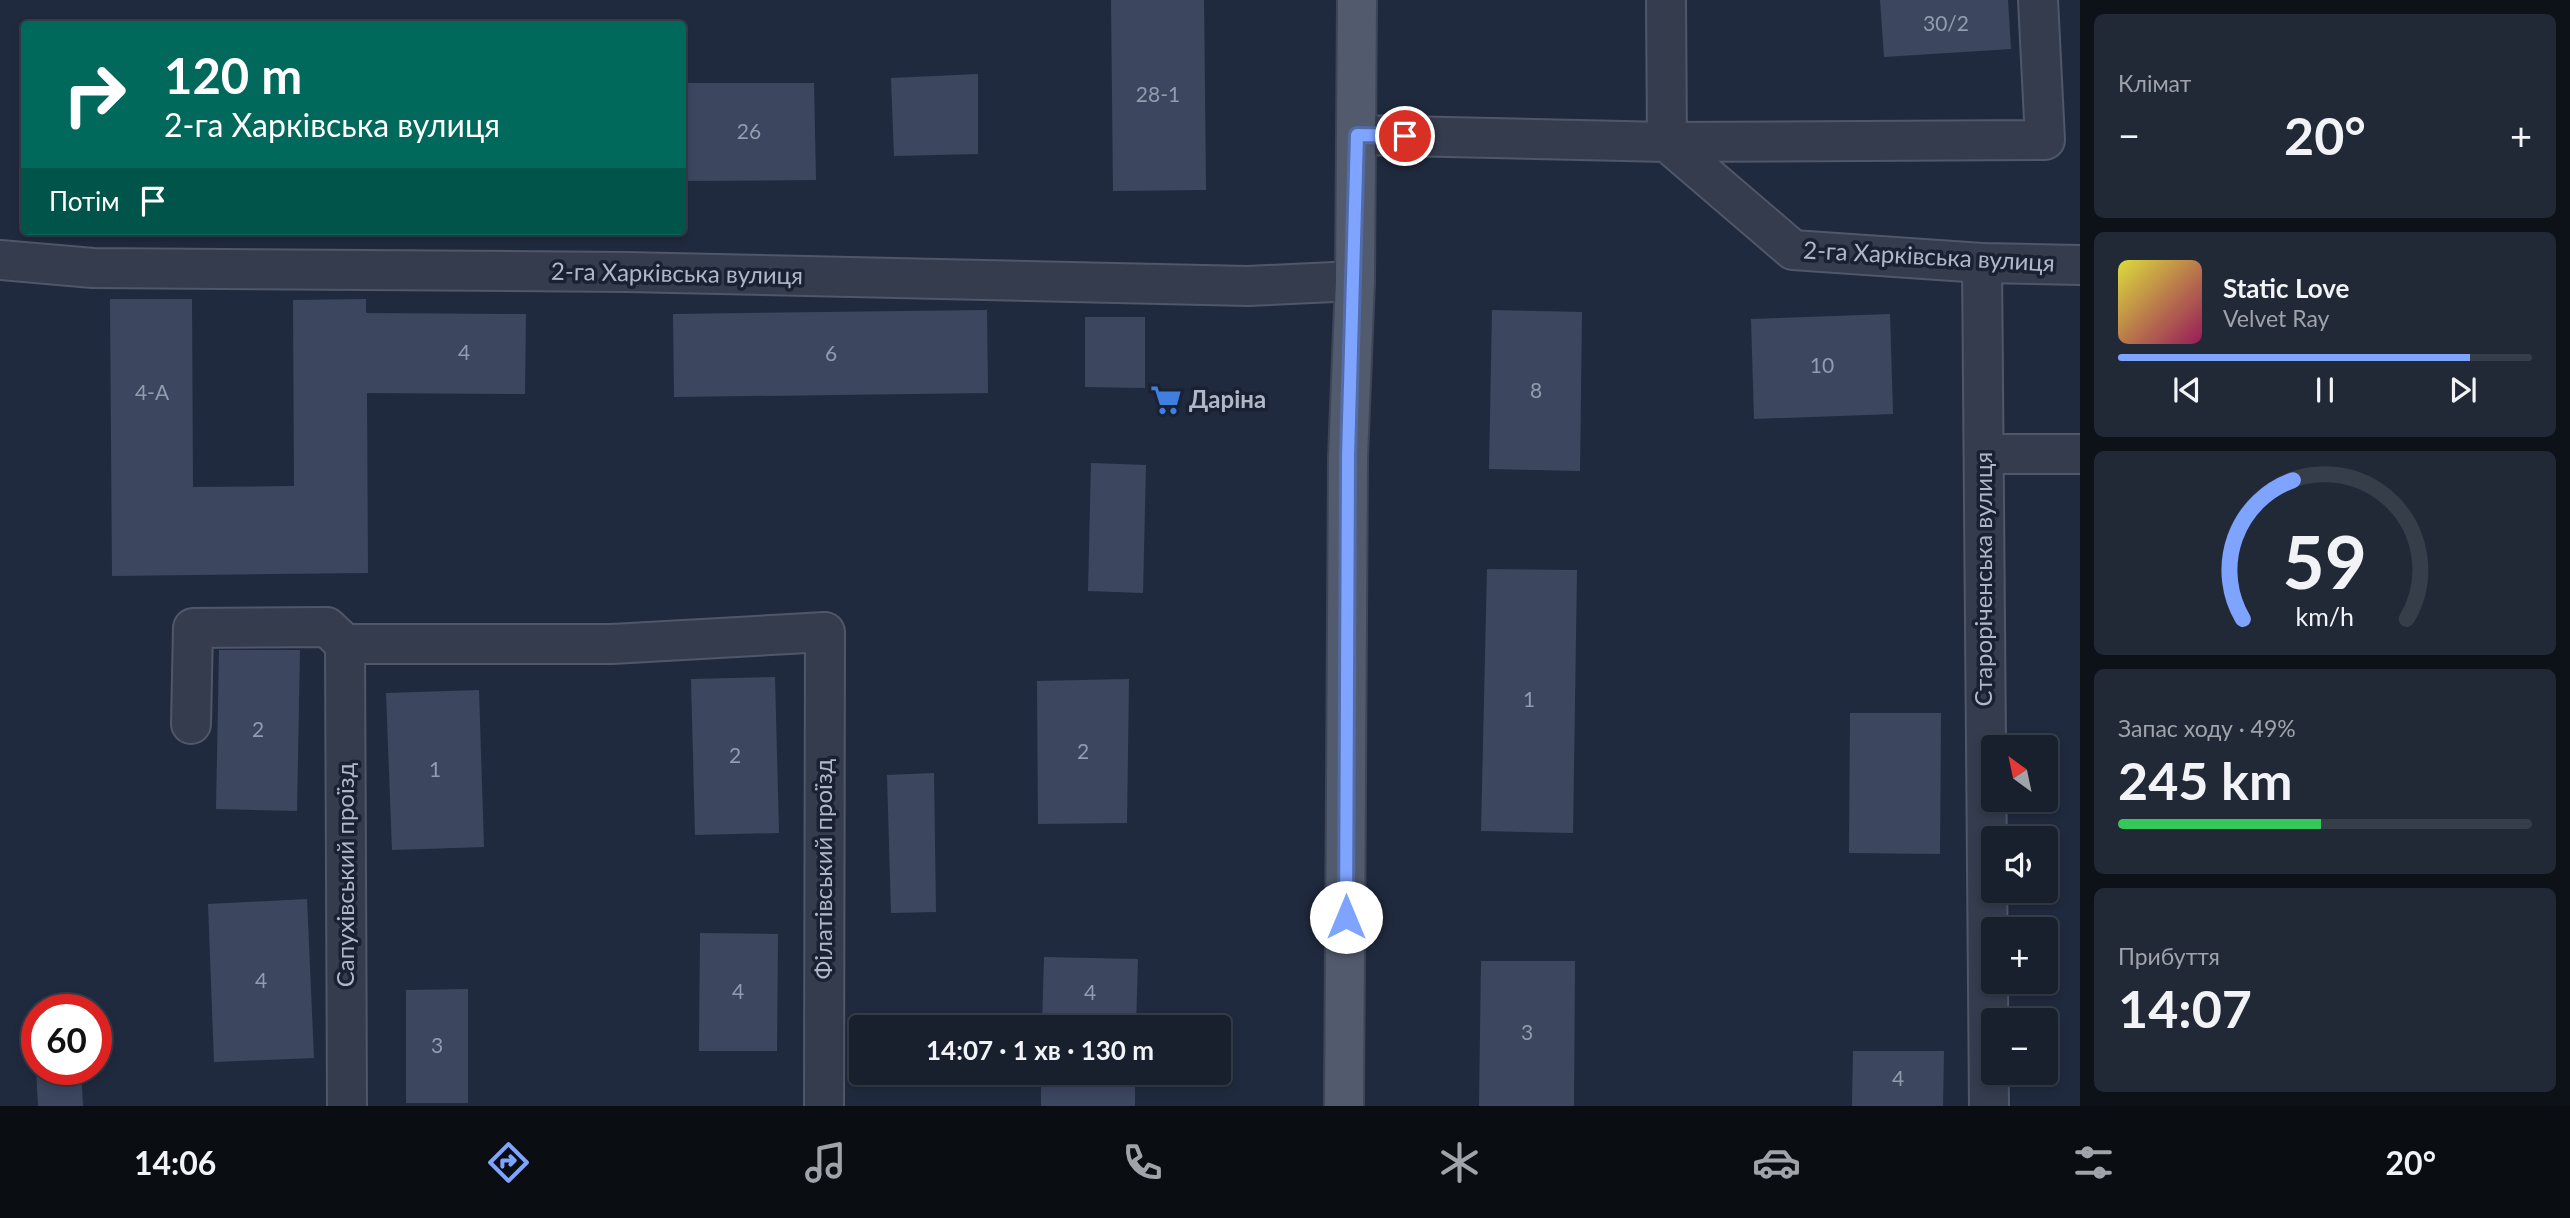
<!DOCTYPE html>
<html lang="uk">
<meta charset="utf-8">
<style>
:root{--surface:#18202e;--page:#212836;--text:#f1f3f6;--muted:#9fa3aa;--line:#363e4a;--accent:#7fa4ff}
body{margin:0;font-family:Lato,sans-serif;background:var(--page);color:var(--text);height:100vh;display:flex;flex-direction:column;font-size:26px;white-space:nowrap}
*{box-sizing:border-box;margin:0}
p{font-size:23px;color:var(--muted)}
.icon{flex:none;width:38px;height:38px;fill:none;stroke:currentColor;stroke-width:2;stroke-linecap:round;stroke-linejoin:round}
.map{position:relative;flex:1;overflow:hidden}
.sheet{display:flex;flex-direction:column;gap:14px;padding:14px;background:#0d1219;width:490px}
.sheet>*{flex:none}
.top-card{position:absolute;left:21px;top:21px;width:665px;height:214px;border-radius:7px;box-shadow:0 4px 10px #0003,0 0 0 2px var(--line);background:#00695c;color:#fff;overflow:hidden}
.needle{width:46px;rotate:327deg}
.tools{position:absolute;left:1981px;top:735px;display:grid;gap:14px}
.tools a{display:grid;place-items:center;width:77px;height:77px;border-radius:7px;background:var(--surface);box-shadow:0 4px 10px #0003,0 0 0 2px var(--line);font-size:35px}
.speed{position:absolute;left:21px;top:994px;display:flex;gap:14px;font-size:35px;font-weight:700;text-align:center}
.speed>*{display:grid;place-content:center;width:91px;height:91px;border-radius:50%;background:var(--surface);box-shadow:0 4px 10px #0003,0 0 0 2px var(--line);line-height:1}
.speed .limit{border:10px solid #d22;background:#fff;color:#111}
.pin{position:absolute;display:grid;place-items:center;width:60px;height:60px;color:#fff;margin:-30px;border:4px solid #fff;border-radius:50%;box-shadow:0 2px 7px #0007}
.me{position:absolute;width:77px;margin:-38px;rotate:0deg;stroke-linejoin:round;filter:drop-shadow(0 0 5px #0008)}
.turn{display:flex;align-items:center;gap:24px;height:147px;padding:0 28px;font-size:32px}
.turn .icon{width:91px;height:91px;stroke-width:2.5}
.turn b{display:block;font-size:49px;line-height:60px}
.then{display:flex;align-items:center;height:66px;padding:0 28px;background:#0003;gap:14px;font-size:26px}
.big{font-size:52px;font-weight:700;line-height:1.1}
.sheet .card{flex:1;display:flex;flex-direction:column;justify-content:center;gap:10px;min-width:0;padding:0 24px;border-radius:10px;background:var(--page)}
.sheet .dial{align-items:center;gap:0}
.dial svg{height:182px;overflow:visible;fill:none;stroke:var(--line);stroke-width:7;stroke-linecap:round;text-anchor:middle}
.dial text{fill:var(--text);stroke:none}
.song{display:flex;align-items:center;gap:21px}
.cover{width:84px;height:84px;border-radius:10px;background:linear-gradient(135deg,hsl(60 70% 55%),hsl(330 70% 35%))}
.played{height:7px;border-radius:4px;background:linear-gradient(90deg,var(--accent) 85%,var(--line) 85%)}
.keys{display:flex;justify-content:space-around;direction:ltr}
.heat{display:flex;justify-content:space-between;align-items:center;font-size:38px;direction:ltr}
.charge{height:10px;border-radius:5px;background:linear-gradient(90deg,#34c759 49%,var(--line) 0)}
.trip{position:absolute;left:849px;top:1015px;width:382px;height:70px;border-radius:7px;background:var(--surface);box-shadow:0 4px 10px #0003,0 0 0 2px var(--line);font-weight:700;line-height:70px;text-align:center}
.menu{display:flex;height:112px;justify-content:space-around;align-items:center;background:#0a0d12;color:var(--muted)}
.menu .icon{width:49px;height:49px}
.menu .current{color:var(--accent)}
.menu b{font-size:32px;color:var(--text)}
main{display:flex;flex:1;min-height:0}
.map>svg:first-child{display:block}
.building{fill:#3c465f}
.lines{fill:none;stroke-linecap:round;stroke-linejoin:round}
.minor-casing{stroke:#4f5769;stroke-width:42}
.major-casing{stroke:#3d4557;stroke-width:42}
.minor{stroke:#343c4e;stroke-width:38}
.major{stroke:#525b6e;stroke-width:38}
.route-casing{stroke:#536ba6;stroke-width:18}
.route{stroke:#7fa4ff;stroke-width:12}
.labels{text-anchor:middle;stroke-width:7;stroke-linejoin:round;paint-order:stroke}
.number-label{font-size:21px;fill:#939bae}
.street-label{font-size:24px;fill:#b0b7c9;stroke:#1a2133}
.poi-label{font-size:24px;font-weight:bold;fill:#b0b7c9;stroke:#1a2133;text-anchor:start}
</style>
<main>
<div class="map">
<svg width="2080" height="1106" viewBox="0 0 2080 1106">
<rect width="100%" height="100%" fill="#202a3e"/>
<g class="building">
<polygon points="1111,0 1204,0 1206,190 1113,191"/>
<polygon points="1880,0 2008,0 2011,49 1884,57"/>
<polygon points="978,74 978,154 894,156 891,78"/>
<polygon points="682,83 814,83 816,180 682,181"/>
<polygon points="110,299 192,299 193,487 294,486 293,300 366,299 366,313 526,314 525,394 367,393 368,573 112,576"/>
<polygon points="987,310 988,393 674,397 673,314"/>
<polygon points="1492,310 1582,312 1580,471 1489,469"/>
<polygon points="1890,314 1893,414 1754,419 1751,319"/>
<polygon points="1085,317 1145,317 1145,388 1085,387"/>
<polygon points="1091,463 1146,465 1143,593 1088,591"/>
<polygon points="1487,569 1577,570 1573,833 1481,831"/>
<polygon points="219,650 300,650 297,811 216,809"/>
<polygon points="775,677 779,833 695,835 691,679"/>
<polygon points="1129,679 1127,823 1038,824 1037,681"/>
<polygon points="479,690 484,847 392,850 386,693"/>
<polygon points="1850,713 1941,713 1940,854 1849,853"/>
<polygon points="934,773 936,912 891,913 887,775"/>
<polygon points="307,899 314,1058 214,1062 208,904"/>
<polygon points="700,933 778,934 777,1051 699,1051"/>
<polygon points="1044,957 1138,959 1136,1027 1042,1027"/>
<polygon points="1481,961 1575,961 1574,1106 1479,1106"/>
<polygon points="468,989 468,1103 406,1103 406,990"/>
<polygon points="1853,1051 1944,1051 1943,1106 1852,1106"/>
<polygon points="36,1069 81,1069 83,1106 38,1106"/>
<rect x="1041" y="1073" width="94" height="33"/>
</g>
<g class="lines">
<defs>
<g id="minor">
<polyline points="1666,0 1667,142 2045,140 2038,0"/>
<polyline points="1357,135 1667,142 1793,250 1982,263 2080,265"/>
<polyline points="0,260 93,268 627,272 1248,286 1355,281"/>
<polyline points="1982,263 1989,1106"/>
<polyline points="1984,454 2080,454"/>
<polyline points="345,644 347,1106"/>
<polyline points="191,724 193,628 327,627 345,644 612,644 825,632 824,1106"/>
</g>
<polyline id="major" points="1344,1106 1348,457 1355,281 1357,0"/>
</defs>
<use href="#minor" class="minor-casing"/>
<use href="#major" class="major-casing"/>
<use href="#minor" class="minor"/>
<use href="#major" class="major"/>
</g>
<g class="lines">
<defs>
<polyline id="route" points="1346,917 1348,457 1357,135 1405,136"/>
</defs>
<use href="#route" class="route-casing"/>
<use href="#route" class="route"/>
</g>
<defs>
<symbol id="supermarket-bare" viewBox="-9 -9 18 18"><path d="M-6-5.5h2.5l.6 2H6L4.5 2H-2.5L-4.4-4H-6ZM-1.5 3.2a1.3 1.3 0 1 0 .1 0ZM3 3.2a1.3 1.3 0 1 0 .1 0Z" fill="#3f7fe0" stroke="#1a2133" stroke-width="2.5" paint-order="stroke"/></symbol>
</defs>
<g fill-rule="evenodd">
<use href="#supermarket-bare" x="1144" y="378" width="44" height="44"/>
</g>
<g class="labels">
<g class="number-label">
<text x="1946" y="31">30/2</text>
<text x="1158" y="102">28-1</text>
<text x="749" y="139">26</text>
<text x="464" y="360">4</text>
<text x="831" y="361">6</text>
<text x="1822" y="373">10</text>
<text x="1536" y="398">8</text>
<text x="152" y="400">4-А</text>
<text x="1529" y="707">1</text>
<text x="258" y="737">2</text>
<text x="1083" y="759">2</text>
<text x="735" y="763">2</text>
<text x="435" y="777">1</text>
<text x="261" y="988">4</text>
<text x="738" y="999">4</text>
<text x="1090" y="1000">4</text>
<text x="1527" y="1040">3</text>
<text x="437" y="1053">3</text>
<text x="1898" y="1086">4</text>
</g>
<g class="street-label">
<text transform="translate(1929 257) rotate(3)" y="8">2-га Харківська вулиця</text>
<text transform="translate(677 274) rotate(1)" y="8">2-га Харківська вулиця</text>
<text transform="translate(1984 579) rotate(-90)" y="8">Староріченська вулиця</text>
<text transform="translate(824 869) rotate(-90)" y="8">Філатівський проїзд</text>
<text transform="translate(346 875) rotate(-90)" y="8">Сапухівський проїзд</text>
</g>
<g class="poi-label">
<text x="1189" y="408">Даріна</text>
</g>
</g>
</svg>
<div class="tools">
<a><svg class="needle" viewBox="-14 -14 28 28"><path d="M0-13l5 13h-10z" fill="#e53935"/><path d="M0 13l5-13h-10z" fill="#9fa3aa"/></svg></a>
<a><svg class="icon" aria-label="sound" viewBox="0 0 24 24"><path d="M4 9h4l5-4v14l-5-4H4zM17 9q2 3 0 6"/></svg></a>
<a>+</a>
<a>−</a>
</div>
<div class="speed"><div class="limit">60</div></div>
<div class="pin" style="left:1405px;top:136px;background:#d93025"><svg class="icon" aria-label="arrive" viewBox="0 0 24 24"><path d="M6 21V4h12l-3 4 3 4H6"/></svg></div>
<svg class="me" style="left:1346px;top:917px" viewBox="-20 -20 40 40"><circle r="19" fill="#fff"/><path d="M0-13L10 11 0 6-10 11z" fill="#7fa4ff"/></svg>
<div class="trip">14:07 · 1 хв · 130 m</div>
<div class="top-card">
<div class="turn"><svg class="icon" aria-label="right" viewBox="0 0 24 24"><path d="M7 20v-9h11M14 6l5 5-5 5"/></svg><div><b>120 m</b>2-га Харківська вулиця</div></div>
<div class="then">Потім<svg class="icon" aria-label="arrive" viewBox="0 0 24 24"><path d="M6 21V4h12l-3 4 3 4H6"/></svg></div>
</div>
</div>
<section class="sheet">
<div class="card"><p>Клімат</p>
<div class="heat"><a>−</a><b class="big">20°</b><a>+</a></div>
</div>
<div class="card">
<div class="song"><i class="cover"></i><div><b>Static Love</b><p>Velvet Ray</p></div></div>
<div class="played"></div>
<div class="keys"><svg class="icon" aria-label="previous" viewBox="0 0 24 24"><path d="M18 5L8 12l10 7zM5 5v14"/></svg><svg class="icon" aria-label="pause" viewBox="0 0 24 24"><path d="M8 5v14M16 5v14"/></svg><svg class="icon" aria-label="next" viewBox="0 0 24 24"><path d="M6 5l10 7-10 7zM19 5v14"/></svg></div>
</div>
<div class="card dial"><svg viewBox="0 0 100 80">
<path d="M14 69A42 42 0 1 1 86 69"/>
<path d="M14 69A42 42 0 0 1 36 8" stroke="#7fa4ff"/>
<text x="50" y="56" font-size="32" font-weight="700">59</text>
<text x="50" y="72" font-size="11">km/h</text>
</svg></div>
<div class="card"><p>Запас ходу · 49%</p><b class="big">245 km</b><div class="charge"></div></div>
<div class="card"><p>Прибуття</p><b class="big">14:07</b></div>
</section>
</main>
<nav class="menu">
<b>14:06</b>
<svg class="icon current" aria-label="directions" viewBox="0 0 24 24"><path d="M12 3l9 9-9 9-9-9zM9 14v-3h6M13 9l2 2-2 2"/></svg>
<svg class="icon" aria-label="music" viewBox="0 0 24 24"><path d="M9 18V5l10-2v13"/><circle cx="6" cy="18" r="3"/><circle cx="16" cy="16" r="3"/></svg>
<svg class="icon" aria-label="phone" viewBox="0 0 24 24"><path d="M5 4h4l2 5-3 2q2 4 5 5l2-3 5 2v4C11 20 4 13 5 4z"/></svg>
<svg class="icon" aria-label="climate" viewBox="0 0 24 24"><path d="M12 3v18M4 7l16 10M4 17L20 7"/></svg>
<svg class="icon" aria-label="car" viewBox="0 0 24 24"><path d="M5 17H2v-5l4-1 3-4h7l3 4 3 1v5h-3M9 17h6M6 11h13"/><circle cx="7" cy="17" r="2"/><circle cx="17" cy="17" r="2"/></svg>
<svg class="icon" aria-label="filters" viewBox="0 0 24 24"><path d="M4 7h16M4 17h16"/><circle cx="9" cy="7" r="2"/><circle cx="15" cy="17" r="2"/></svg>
<b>20°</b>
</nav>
